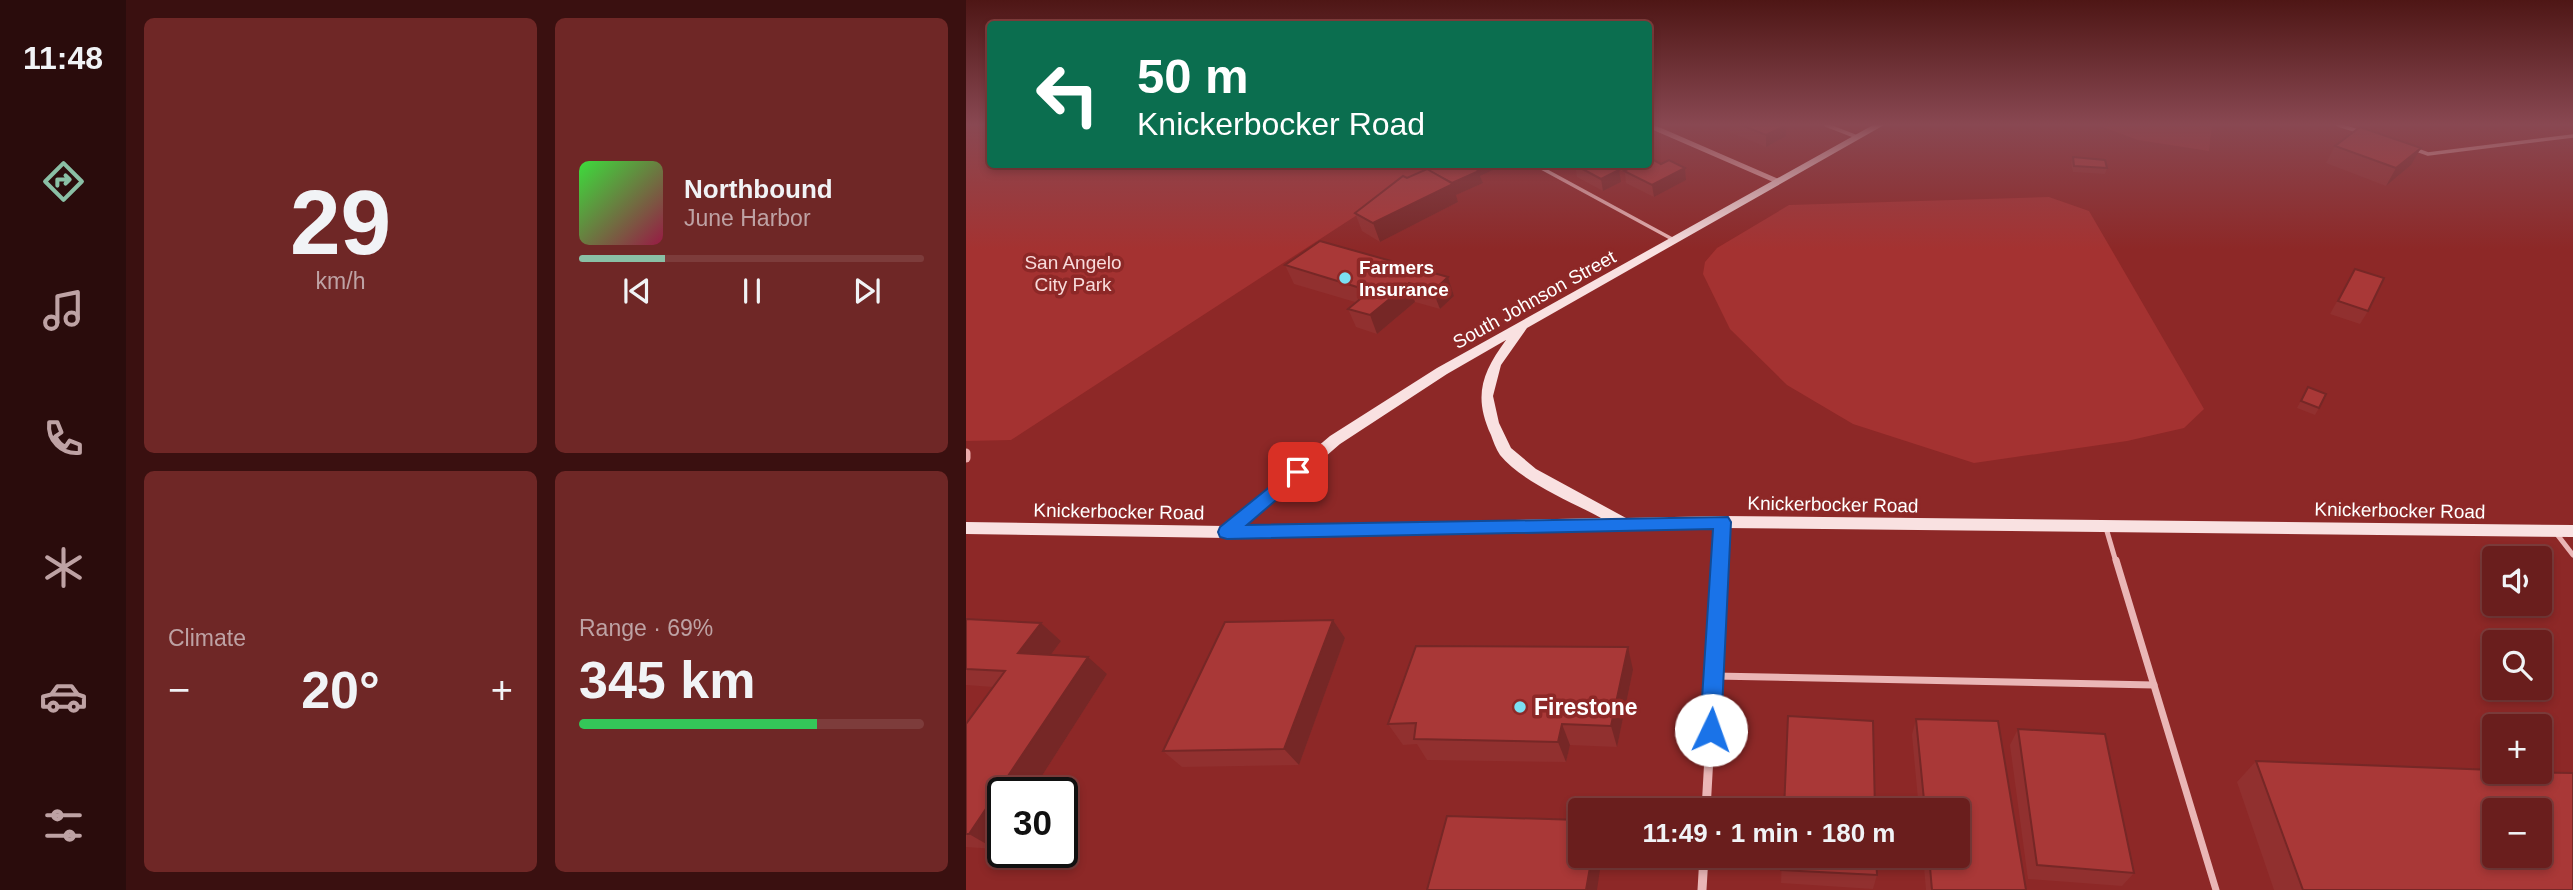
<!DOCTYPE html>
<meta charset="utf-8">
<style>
:root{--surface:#6a1e1d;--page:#6f2726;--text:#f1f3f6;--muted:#bea2a4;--line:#7d3c3b;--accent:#8abfa5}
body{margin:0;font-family:Arial,sans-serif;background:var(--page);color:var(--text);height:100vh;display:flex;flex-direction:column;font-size:26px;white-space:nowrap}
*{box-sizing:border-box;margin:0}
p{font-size:23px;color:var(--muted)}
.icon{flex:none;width:38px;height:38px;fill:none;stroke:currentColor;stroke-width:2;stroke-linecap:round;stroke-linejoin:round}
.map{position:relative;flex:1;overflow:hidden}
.details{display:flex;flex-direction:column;gap:18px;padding:18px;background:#3a1010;width:840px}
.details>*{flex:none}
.hud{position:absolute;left:21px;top:21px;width:665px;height:147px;border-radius:7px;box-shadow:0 4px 10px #0003,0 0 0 2px var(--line);background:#0b6e4f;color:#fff;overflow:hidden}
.fabs{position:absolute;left:1516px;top:546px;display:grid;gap:14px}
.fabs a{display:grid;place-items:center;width:70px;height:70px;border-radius:7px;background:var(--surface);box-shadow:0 4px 10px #0003,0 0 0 2px var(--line);font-size:35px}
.speed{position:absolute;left:21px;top:777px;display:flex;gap:14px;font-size:35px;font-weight:700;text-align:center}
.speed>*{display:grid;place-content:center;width:91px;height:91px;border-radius:50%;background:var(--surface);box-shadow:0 4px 10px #0003,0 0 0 2px var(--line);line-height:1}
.speed .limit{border:4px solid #111;border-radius:10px;background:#fff;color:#111}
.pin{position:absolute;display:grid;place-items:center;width:60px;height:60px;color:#fff;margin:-30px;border-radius:14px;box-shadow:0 4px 10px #0006}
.me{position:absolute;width:77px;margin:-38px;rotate:3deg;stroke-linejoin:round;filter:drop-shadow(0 0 5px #0008)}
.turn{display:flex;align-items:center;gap:24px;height:147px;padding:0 35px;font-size:32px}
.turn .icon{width:91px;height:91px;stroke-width:2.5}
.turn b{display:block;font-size:49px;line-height:60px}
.big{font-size:52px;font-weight:700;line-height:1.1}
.details .card{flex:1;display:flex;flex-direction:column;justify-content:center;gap:10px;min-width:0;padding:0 24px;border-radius:10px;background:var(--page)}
.details .dial{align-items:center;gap:0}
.dial b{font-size:91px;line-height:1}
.song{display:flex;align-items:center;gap:21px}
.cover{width:84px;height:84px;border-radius:10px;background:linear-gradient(135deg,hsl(120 70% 55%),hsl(340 70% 35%))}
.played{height:7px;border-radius:4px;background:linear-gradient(90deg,var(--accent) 25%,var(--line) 25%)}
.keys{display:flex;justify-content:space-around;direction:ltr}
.heat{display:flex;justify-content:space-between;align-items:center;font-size:38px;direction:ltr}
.charge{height:10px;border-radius:5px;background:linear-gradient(90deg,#34c759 69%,var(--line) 0)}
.details .tiles{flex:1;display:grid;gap:18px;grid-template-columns:repeat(2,1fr)}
.trip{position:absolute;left:602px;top:798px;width:402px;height:70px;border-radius:7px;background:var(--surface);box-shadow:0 4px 10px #0003,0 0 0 2px var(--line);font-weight:700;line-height:70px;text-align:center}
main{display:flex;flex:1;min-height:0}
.tab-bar{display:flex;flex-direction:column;width:126px;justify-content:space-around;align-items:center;background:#2a0c0c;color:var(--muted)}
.tab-bar .icon{width:49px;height:49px}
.tab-bar .on{color:var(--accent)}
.tab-bar b{font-size:32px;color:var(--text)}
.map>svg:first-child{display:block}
.green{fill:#a43231}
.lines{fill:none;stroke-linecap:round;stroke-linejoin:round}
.stream{stroke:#ebabab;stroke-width:9}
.lane-far2{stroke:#eab6b6;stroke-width:3.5}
.lane-far1{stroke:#eab6b6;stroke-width:5}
.lane{stroke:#eab6b6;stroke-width:7}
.street-far2{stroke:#eab6b6;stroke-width:5}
.street-far1{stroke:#eab6b6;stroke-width:7}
.street{stroke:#eab6b6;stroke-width:9}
.secondary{fill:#f9e1e1;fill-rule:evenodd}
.wall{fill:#91302f}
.shaded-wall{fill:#762726}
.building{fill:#a93837;stroke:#762726;stroke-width:2;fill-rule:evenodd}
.route{fill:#1a73e8;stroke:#114b97;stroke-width:2}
.poi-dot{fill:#7bdff3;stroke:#8d2827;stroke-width:2.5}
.labels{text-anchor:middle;stroke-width:7;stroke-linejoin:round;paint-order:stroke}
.park-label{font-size:19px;fill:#f8dbdb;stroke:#8d2827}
.poi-label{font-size:19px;font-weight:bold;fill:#fff;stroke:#8d2827;text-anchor:start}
.street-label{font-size:19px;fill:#fff;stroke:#8d2827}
.near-poi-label{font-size:23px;font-weight:bold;fill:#fff;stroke:#8d2827;text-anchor:start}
</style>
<main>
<nav class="tab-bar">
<b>11:48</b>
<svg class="icon on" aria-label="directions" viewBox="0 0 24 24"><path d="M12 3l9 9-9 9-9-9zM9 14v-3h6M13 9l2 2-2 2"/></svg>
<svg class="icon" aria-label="music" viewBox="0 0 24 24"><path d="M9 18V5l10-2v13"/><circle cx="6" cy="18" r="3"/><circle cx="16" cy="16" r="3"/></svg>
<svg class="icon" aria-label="phone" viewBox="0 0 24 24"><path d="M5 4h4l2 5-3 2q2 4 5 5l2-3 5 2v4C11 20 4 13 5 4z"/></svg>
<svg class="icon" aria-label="climate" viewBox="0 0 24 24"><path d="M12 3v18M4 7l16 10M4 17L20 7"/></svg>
<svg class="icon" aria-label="car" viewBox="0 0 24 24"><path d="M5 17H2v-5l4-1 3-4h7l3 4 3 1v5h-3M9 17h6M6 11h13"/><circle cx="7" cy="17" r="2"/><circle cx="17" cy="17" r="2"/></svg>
<svg class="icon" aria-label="filters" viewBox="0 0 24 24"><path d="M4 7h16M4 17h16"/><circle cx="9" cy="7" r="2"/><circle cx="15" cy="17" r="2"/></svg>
</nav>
<section class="details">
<div class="tiles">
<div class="card dial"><b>29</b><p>km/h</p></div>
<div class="card">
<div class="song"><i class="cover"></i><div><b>Northbound</b><p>June Harbor</p></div></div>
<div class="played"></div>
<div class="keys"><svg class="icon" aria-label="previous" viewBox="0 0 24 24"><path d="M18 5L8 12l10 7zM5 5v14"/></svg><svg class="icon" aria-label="pause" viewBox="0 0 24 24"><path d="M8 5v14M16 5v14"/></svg><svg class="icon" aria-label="next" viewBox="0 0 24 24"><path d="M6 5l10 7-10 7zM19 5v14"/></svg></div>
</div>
<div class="card"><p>Climate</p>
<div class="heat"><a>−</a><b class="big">20°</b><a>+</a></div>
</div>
<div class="card"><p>Range · 69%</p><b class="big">345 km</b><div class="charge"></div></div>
</div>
</section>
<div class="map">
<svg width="1607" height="890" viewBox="0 0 1607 890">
<rect width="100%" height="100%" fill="#8d2827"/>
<g class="green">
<polygon points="0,125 24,125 24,164 468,165 45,440 0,441"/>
<polygon points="1131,125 1246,125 1243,151 1172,140"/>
<polygon points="1083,197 1123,211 1238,409 1218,428 1161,441 1008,463 887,424 821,385 764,329 737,274 739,262 751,248 823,205"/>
</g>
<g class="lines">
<polyline class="stream" points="0,453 0,458"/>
<g class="lane-far2">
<polyline points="860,125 891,137"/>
<polyline points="1372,125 1395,132"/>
<polyline points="1448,149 1462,154 1607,136"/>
<polyline points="568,164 708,240"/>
</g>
<g class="lane-far1">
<polyline points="1140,528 1150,562"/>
<polyline points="1590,533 1607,555"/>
</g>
<g class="lane">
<polyline points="1150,560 1250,890"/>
<polyline points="748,676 1188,685"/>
</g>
<polyline class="street-far2" points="682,125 811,181"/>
<polyline class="street-far1" points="754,562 756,522"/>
<g class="street">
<polyline points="740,810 754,560"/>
<polyline points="736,890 738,856"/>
</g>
<path class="secondary" d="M907 125H918L561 328 535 365 527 396 533 423 545 448 570 469 660 518 756 516 1607 525V537L756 528 261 538 0 534V522L258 526 364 436 471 368ZM540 340C516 373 507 396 525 435 527 441 530 449 534 455 556 482 604 501 635 518L279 526 374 444 481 374Z"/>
</g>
<g class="wall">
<polygon points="764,125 820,125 820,136 800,147 764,132"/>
<polygon points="1369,146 1445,165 1420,186 1360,163"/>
<polygon points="1107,157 1141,168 1139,174 1107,172 1105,163"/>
<polygon points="688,160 695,164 719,168 720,180 688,197 660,183 659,173 642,164 682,164"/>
<polygon points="466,164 530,164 531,168 514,176 517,183 490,195 492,202 414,242 396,231 389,213 441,178 458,171 457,168"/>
<polygon points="609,165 655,182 637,191 611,177"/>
<polygon points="319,265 482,277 488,296 474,309 449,302 411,334 390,327 382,309 389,302 328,284"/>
<polygon points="1389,269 1402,311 1394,324 1364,314"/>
<polygon points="1342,387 1353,408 1349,415 1331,408"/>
<polygon points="0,619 75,623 95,641 85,655 141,674 65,793 37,793 29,849 0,847 0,724 27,687 0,685"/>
<polygon points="367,620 379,638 333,765 216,767 197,751"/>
<polygon points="667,670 651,747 604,745 600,762 461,760 451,744 437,745 422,724"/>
<polygon points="950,719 1060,890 960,890 957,856 992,856 992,810 953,810 946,735"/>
<polygon points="1052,729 1168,873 1156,886 1062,879 1044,745"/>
<polygon points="1290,761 1607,890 1308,890 1271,782"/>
<polygon points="816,856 911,875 907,889 815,883"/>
</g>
<g class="shaded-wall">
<polygon points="820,125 820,136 800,147 800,135"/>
<polygon points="1455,148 1445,165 1420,186 1430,168"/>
<polygon points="687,152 688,164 664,173 663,164 682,164 682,154"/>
<polygon points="509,164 530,164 531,168 514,176 517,183 490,195 492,202 414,242 407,223"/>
<polygon points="719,168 720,180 688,197 686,185"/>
<polygon points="653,170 655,182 637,191 635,179"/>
<polygon points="482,277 488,296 474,309 467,291"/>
<polygon points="443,283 449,302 411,334 404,315"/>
<polygon points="367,620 379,638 333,765 318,749"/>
<polygon points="75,623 95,641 73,671 52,653"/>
<polygon points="662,647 667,670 651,747 645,726"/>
<polygon points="122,657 141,674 65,793 37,793 37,837 29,849 3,834"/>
<polygon points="596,724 604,745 600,762 592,742"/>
<polygon points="626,856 636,856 631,890 620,890"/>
</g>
<g class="building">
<polygon points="775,125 820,125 800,135"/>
<polygon points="1394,127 1455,148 1430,168 1369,146"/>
<polygon points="1107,157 1139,160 1141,168 1108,166"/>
<polygon points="684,158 695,164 703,160 719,168 686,185 658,171 671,164 682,164 682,159"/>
<polygon points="466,164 509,164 505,166 513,171 486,183 457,168"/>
<polygon points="611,164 642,164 653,170 635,179 609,165"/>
<polygon points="461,169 487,184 407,223 389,213 437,176 441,178"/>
<polygon points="354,241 482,277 467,291 443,283 404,315 382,309 404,291 319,265"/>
<polygon points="1389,269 1418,278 1402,311 1372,301"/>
<polygon points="1342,387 1360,394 1353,408 1335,401"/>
<polygon points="0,619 75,623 52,653 122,657 3,834 0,834 0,724 39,671 0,669"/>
<polygon points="367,620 318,749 197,751 259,622"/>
<polygon points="450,646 662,647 645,726 596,724 592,742 448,739 450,723 422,724"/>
<polygon points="822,716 907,721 909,810 818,810"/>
<polygon points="950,719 1032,721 1060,890 966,890 963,856 992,856 992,810 959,810"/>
<polygon points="1052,729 1139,734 1168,873 1071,865"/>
<path d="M1290 761 1528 770V772L1607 773V890H1337ZM1528 810H1573V856H1528Z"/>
<polygon points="481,816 614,820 614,856 626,856 620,890 461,890"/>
<polygon points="816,856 910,856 911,875 815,870"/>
</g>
<linearGradient id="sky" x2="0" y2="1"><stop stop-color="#4e1615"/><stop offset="0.5" stop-color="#894852"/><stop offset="1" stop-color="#894852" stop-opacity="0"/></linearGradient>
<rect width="1607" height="249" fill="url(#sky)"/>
<polygon class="route" points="332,466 341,472 338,476 281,525 762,517 765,522 755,730 752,737 745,740 737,737 734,730 747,529 261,539 254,537 252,532 254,527 327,468"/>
<g class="poi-dot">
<circle cx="379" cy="278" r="7"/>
<circle cx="554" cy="707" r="7"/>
</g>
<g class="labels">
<g class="park-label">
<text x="107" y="269">San Angelo<tspan x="107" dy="22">City Park</tspan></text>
</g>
<g class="poi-label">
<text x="393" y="274">Farmers<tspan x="393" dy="22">Insurance</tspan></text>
</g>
<g class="street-label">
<text transform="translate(568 299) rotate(-29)" y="7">South Johnson Street</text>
<text transform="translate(867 504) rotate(1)" y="7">Knickerbocker Road</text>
<text transform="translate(1434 510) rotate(1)" y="7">Knickerbocker Road</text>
<text transform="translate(153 511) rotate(1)" y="7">Knickerbocker Road</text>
</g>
<g class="near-poi-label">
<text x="568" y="715">Firestone</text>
</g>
</g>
</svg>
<div class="fabs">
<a><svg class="icon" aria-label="sound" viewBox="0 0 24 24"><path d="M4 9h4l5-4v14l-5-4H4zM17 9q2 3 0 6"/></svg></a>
<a><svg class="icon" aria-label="search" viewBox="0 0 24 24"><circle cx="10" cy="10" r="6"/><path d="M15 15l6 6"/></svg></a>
<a>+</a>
<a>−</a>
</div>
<div class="speed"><div class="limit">30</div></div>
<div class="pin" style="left:332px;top:472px;background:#d93025"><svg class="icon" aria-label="arrive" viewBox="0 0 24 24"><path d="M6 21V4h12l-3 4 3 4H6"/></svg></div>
<svg class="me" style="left:745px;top:730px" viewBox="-20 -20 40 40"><circle r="19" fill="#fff"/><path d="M0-13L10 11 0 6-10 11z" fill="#1a73e8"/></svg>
<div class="trip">11:49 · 1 min · 180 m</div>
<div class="hud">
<div class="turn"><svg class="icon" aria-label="left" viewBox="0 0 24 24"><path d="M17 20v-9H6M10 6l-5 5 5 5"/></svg><div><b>50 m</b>Knickerbocker Road</div></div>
</div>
</div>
</main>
